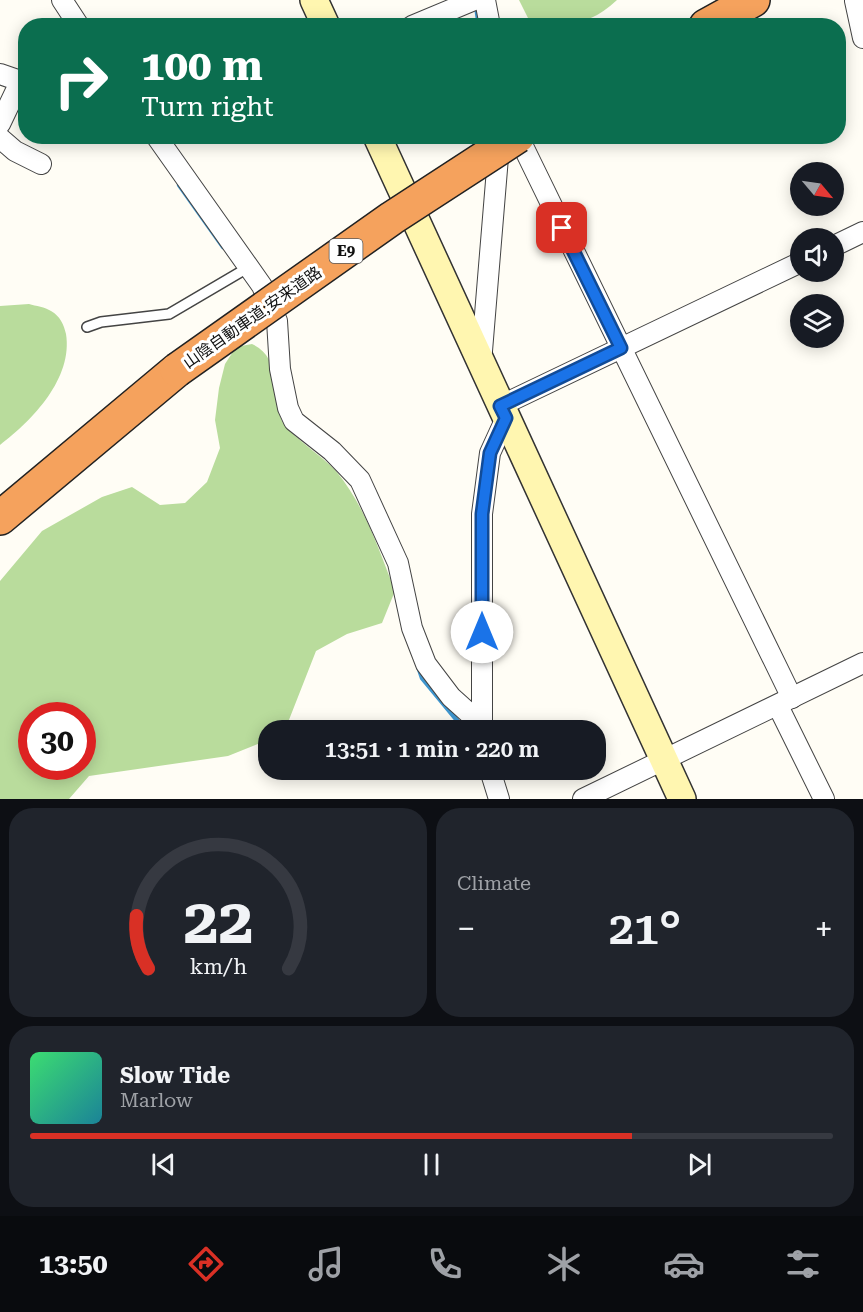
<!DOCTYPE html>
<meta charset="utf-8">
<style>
:root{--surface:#171b24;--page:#20242c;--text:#f1f3f6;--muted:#9ea1a6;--line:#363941;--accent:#d93025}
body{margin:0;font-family:"Roboto Serif","Noto Sans JP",serif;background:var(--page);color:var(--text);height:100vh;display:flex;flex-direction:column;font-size:22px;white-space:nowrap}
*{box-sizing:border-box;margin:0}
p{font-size:20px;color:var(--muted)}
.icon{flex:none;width:33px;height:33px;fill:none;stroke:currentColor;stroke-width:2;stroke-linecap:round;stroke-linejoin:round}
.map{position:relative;height:799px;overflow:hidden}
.panel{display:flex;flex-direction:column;gap:9px;padding:9px;background:#0d0f14;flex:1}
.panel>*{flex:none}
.guide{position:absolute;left:18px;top:18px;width:828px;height:126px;border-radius:24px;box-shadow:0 3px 15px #0003;background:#0b6e4f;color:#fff;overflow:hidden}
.needle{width:39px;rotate:119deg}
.tools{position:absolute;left:790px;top:162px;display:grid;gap:12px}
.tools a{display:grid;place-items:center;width:54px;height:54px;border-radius:50%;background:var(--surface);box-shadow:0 3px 15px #0003;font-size:30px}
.speed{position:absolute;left:18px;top:702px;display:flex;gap:12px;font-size:30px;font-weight:700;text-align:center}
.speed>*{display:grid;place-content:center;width:78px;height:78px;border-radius:50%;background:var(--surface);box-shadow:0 3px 15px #0003;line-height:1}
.speed .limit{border:9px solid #d22;background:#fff;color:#111}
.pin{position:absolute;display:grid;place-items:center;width:51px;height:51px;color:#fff;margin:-26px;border-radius:12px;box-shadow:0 3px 9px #0006}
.me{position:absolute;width:66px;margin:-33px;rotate:0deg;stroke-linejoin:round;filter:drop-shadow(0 0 4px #0008)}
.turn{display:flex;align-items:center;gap:21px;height:126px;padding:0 24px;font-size:27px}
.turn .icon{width:78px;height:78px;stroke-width:2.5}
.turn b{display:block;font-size:42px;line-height:51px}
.big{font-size:45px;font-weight:600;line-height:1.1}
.panel .widget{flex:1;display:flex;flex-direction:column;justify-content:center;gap:9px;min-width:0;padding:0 21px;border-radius:24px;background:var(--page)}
.panel .dial{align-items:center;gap:0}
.dial svg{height:156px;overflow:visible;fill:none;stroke:var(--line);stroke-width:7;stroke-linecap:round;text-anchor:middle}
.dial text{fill:var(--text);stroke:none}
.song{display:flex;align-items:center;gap:18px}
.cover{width:72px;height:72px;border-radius:9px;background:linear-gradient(135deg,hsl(140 70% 55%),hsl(190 70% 35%))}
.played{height:6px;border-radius:3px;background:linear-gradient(90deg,var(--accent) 75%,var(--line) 75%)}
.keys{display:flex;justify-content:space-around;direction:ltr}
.heat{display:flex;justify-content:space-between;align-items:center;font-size:33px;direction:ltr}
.panel .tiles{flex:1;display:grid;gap:9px;grid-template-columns:1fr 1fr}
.widget:last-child{grid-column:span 2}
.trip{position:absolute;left:258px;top:720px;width:348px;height:60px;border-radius:24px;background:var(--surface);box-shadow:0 3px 15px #0003;font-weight:600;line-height:60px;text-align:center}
.dock{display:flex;height:96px;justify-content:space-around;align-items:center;background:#090b0e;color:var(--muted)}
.dock .icon{width:42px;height:42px}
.dock .active{color:var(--accent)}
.dock b{font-size:27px;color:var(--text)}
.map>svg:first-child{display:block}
.forest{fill:#b9dc9c;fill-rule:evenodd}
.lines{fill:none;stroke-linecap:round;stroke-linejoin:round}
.stream{stroke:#3f96cf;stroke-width:4.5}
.lane-casing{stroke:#444;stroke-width:12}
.street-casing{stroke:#444;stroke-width:22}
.secondary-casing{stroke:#333;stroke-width:30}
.highway-casing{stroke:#222;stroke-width:36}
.lane{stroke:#fff;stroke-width:9}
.street{stroke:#fff;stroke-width:20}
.secondary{stroke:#fff6b0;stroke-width:27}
.highway{stroke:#f5a25d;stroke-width:33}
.highway-bridge-casing{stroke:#222;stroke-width:36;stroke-linecap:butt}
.highway-bridge{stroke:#f5a25d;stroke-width:33}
.route-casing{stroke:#114b97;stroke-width:15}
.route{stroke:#1a73e8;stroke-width:10}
.labels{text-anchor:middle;stroke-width:6;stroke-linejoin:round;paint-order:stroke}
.shield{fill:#fff;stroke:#585858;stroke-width:1.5}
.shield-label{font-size:15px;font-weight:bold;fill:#111}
.street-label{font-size:16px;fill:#111;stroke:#fff}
</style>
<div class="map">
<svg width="863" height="799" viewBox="0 0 863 799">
<rect width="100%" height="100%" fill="#fffdf5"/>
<g class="forest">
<path d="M519 0H617C590 26 562 29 528 18Z"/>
<path d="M29 304C36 306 45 307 51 311 60 316 64 325 66 334 73 378 33 420 0 445V306Z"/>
<path d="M252 344C283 358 271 395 282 421 288 434 325 458 336 471 365 506 379 550 395 591L382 623 347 634 316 651 285 730H268V740L228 756 89 776 69 799H0V581L42 531 102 497 132 487 160 505 185 503 207 482 220 448 215 420 219 388 225 364 236 347ZM32 716H82V766H32Z"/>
</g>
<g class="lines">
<g class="stream">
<polyline points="476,6 479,26"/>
<polyline points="179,185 223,247"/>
<polyline points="418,666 422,678 465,730"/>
</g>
<defs>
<polyline id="lane" points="87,327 101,322 169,314 249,267"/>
<g id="street">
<polyline points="62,0 79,26"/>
<polyline points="485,0 490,26"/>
<polyline points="855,1 863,38"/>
<polyline points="412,26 474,0"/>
<polyline points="0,74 26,83"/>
<polyline points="0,124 20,82"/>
<polyline points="156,136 262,286 277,321 280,369 288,408 294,421 332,451 360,480 398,563 412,628 426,664 451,697 481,724"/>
<polyline points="518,136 792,698"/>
<polyline points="0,138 15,151 41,164"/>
<polyline points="834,246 863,232"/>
<polyline points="481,363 499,145"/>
<polyline points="500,406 801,262"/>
<polyline points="778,706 824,799"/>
<polyline points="482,730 482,514 490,453 506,418"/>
<polyline points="490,770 499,799"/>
<polyline points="583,799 863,663"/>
</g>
<g id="secondary">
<polyline points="314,0 326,26"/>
<polyline points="377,136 682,799"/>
</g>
<g id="highway">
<polyline points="706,26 753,0"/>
<polyline points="0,518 177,370"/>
</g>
</defs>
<use href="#lane" class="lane-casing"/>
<use href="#street" class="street-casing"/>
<use href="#secondary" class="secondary-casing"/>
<use href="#highway" class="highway-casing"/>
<use href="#lane" class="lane"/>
<use href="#street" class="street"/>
<use href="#secondary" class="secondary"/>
<use href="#highway" class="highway"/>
<defs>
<polyline id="highway-bridge" points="177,370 392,218 518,136"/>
</defs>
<use href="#highway-bridge" class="highway-bridge-casing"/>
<use href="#highway-bridge" class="highway-bridge"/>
</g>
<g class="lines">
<defs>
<polyline id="route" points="482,632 482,514 490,453 506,418 500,406 621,348 562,228"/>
</defs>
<use href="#route" class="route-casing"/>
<use href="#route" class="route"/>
</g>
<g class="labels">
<rect class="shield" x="329.5" y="239" width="33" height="24" rx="4.5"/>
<g class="shield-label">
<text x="346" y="256">E9</text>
</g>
<g class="street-label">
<text transform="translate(252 317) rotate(-35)" y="6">山陰自動車道;安来道路</text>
</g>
</g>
</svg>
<div class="tools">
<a><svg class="needle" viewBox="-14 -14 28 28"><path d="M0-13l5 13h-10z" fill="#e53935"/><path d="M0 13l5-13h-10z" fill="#9ea1a6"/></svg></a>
<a><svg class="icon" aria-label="sound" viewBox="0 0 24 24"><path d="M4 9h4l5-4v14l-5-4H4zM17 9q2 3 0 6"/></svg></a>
<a><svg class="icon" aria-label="layers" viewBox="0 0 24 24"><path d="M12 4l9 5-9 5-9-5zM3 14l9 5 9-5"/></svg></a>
</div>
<div class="speed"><div class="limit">30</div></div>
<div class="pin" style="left:562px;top:228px;background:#d93025"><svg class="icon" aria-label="arrive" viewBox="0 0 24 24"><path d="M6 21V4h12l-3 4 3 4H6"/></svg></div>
<svg class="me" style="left:482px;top:632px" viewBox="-20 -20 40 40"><circle r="19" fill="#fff"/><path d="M0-13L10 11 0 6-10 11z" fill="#1a73e8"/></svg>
<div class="trip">13:51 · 1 min · 220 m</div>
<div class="guide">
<div class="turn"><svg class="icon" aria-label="right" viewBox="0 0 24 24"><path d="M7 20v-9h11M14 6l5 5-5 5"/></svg><div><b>100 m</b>Turn right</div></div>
</div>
</div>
<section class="panel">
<div class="tiles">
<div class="widget dial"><svg viewBox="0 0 100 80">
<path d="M14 69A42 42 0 1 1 86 69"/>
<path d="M14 69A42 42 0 0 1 8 42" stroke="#d93025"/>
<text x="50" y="56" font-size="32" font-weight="700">22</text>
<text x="50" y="72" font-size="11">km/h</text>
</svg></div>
<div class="widget"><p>Climate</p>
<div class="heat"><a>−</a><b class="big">21°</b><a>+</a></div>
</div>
<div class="widget">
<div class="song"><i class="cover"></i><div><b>Slow Tide</b><p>Marlow</p></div></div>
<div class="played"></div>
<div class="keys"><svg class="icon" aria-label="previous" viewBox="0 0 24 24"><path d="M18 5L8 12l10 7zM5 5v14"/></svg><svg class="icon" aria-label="pause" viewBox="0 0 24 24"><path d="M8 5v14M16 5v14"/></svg><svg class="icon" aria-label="next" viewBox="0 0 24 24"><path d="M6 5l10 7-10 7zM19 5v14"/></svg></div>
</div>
</div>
</section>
<nav class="dock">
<b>13:50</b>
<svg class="icon active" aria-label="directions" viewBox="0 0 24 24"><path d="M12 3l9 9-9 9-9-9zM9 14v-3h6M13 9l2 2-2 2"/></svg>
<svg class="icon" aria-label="music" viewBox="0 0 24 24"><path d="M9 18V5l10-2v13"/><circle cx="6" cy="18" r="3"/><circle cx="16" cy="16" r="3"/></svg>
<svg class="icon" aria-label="phone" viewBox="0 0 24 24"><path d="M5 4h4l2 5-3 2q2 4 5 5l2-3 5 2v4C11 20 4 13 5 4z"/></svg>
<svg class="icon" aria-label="climate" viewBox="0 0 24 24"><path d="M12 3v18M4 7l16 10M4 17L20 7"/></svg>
<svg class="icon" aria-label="car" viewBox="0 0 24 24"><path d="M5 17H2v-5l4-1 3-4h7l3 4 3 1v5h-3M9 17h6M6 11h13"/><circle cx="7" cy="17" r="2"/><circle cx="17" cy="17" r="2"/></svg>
<svg class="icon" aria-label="filters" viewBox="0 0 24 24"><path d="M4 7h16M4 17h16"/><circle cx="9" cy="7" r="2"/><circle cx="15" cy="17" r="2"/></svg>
</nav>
